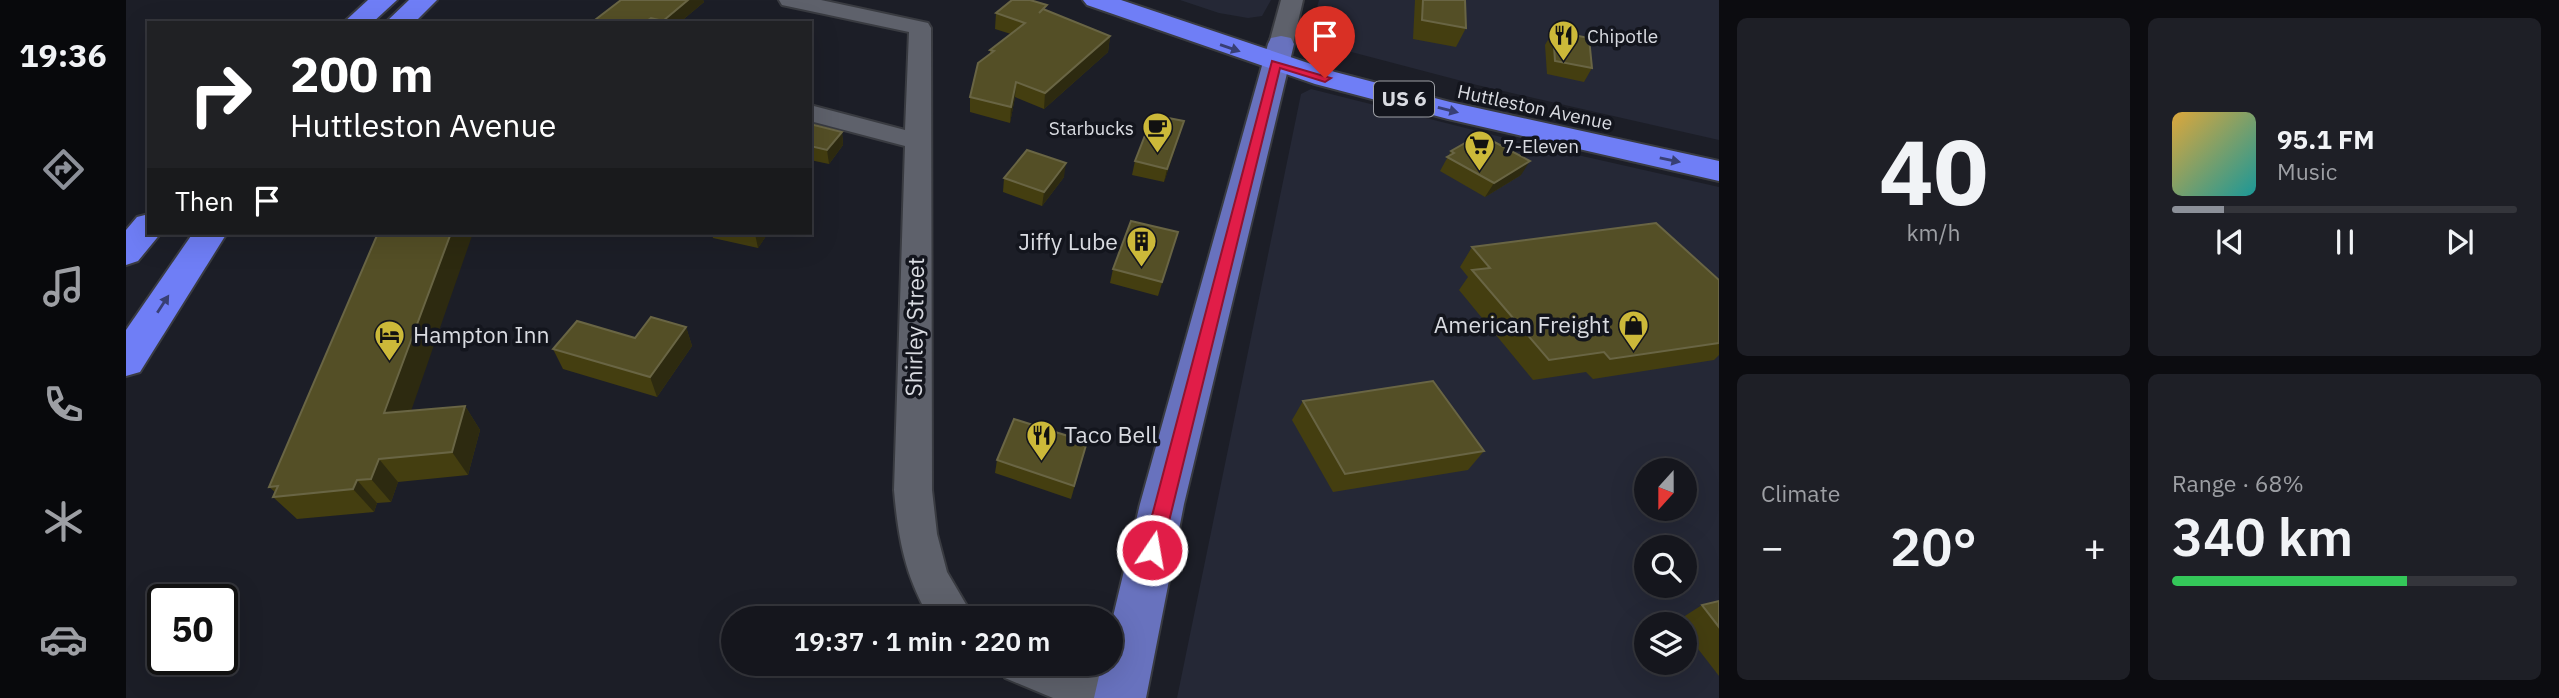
<!DOCTYPE html>
<meta charset="utf-8">
<style>
:root{--surface:#15161d;--page:#1e1f26;--text:#f1f3f6;--muted:#9d9fa4;--line:#34353b;--accent:#8c9099}
body{margin:0;font-family:"IBM Plex Sans",sans-serif;background:var(--page);color:var(--text);height:100vh;display:flex;flex-direction:column;font-size:26px;white-space:nowrap}
*{box-sizing:border-box;margin:0}
p{font-size:23px;color:var(--muted)}
.icon{flex:none;width:38px;height:38px;fill:none;stroke:currentColor;stroke-width:2;stroke-linecap:round;stroke-linejoin:round}
.map{position:relative;flex:1;overflow:hidden}
.sheet{display:flex;flex-direction:column;gap:18px;padding:18px;background:#0c0c10;width:840px}
.sheet>*{flex:none}
.guide{position:absolute;left:21px;top:21px;width:665px;height:214px;border-radius:0px;box-shadow:0 7px 28px #0002,0 0 0 2px var(--line);background:#202124;color:#fff;overflow:hidden}
.needle{width:46px;rotate:201deg}
.controls{position:absolute;left:1508px;top:458px;display:grid;gap:14px}
.controls a{display:grid;place-items:center;width:63px;height:63px;border-radius:50%;background:var(--surface);box-shadow:0 7px 28px #0002,0 0 0 2px var(--line);font-size:35px}
.speed{position:absolute;left:21px;top:584px;display:flex;gap:14px;font-size:35px;font-weight:700;text-align:center}
.speed>*{display:grid;place-content:center;width:91px;height:91px;border-radius:50%;background:var(--surface);box-shadow:0 7px 28px #0002,0 0 0 2px var(--line);line-height:1}
.speed .limit{border:4px solid #111;border-radius:10px;background:#fff;color:#111}
.pin{position:absolute;display:grid;place-items:center;width:60px;height:60px;color:#fff;margin:-72px -30px;border-radius:50% 50% 50% 0;rotate:-45deg;box-shadow:0 0 7px #0007}
.pin .icon{rotate:45deg}
.me{position:absolute;width:77px;margin:-38px;rotate:12deg;stroke-linejoin:round;filter:drop-shadow(0 0 5px #0008)}
.turn{display:flex;align-items:center;gap:24px;height:147px;padding:0 28px;font-size:32px}
.turn .icon{width:91px;height:91px;stroke-width:2.5}
.turn b{display:block;font-size:49px;line-height:60px}
.then{display:flex;align-items:center;height:66px;padding:0 28px;background:#0003;gap:14px;font-size:26px}
.big{font-size:52px;font-weight:600;line-height:1.1}
.sheet .widget{flex:1;display:flex;flex-direction:column;justify-content:center;gap:10px;min-width:0;padding:0 24px;border-radius:10px;background:var(--page)}
.sheet .dial{align-items:center;gap:0}
.dial b{font-size:91px;line-height:1}
.song{display:flex;align-items:center;gap:21px}
.cover{width:84px;height:84px;border-radius:10px;background:linear-gradient(135deg,hsl(40 70% 55%),hsl(180 70% 35%))}
.played{height:7px;border-radius:4px;background:linear-gradient(90deg,var(--accent) 15%,var(--line) 15%)}
.keys{display:flex;justify-content:space-around;direction:ltr}
.heat{display:flex;justify-content:space-between;align-items:center;font-size:38px;direction:ltr}
.charge{height:10px;border-radius:5px;background:linear-gradient(90deg,#34c759 68%,var(--line) 0)}
.sheet .tiles{flex:1;display:grid;gap:18px;grid-template-columns:repeat(2,1fr)}
.trip{position:absolute;left:595px;top:606px;width:402px;height:70px;border-radius:35px;background:var(--surface);box-shadow:0 7px 28px #0002,0 0 0 2px var(--line);font-weight:600;line-height:70px;text-align:center}
main{display:flex;flex:1;min-height:0}
.tabs{display:flex;flex-direction:column;width:126px;justify-content:space-around;align-items:center;background:#08090c;color:var(--muted)}
.tabs .icon{width:49px;height:49px}
.tabs .selected{color:var(--accent)}
.tabs b{font-size:32px;color:var(--text)}
.map>svg:first-child{display:block}
.built{fill:#252836;fill-rule:evenodd}
.lines{fill:none;stroke-linecap:round;stroke-linejoin:round}
.minor-casing{stroke:#393b41;stroke-width:4}
.major-casing{stroke:#393b41;stroke-width:4}
.highway-casing{stroke:#393b41;stroke-width:4}
.minor{fill:#5e616b;fill-rule:evenodd}
.major{fill:#6872be;fill-rule:evenodd}
.highway{fill:#6f7ef6;fill-rule:evenodd}
.wall{fill:#443e10}
.shaded-wall{fill:#2d2a10}
.building{fill:#544f26;stroke:#696544;stroke-width:2}
.oneway{fill:#383f74}
.route{fill:#e11d48;stroke:#92132f;stroke-width:2}
.labels{text-anchor:middle;stroke-width:7;stroke-linejoin:round;paint-order:stroke}
.far-poi-label{font-size:19px;fill:#d9dbe1;stroke:#13151d;text-anchor:start}
.far-street-label{font-size:19px;fill:#d9dbe1;stroke:#13151d}
.shield{fill:#13151d;stroke:#9ea0a6;stroke-width:2}
.shield-label{font-size:21px;font-weight:bold;fill:#d9dbe1}
.poi-label{font-size:23px;fill:#d9dbe1;stroke:#13151d;text-anchor:end}
.street-label{font-size:23px;fill:#d9dbe1;stroke:#13151d}
</style>
<main>
<nav class="tabs">
<b>19:36</b>
<svg class="icon selected" aria-label="directions" viewBox="0 0 24 24"><path d="M12 3l9 9-9 9-9-9zM9 14v-3h6M13 9l2 2-2 2"/></svg>
<svg class="icon" aria-label="music" viewBox="0 0 24 24"><path d="M9 18V5l10-2v13"/><circle cx="6" cy="18" r="3"/><circle cx="16" cy="16" r="3"/></svg>
<svg class="icon" aria-label="phone" viewBox="0 0 24 24"><path d="M5 4h4l2 5-3 2q2 4 5 5l2-3 5 2v4C11 20 4 13 5 4z"/></svg>
<svg class="icon" aria-label="climate" viewBox="0 0 24 24"><path d="M12 3v18M4 7l16 10M4 17L20 7"/></svg>
<svg class="icon" aria-label="car" viewBox="0 0 24 24"><path d="M5 17H2v-5l4-1 3-4h7l3 4 3 1v5h-3M9 17h6M6 11h13"/><circle cx="7" cy="17" r="2"/><circle cx="17" cy="17" r="2"/></svg>
</nav>
<div class="map">
<svg width="1593" height="698" viewBox="0 0 1593 698">
<rect width="100%" height="100%" fill="#1c1e27"/>
<g class="built">
<polygon points="1054,0 1145,0 1136,16 1122,18 1093,13"/>
<polygon points="1193,0 1593,0 1593,140 1351,85 1214,49 1188,32 1186,24"/>
<path d="M1185 89 1403 144 1593 187V698H1051L1175 94ZM1521 471H1559V509H1521ZM1521 548H1559V586H1521ZM1521 625H1559V663H1521Z"/>
</g>
<g class="lines">
<defs>
<g id="minor">
<path d="M653 0H695L802 23 805 28 806 490 811 534 821 572 848 618H804C779 577 772 537 768 490L779 146 684 121V105L779 130 783 32 656 5Z"/>
<polygon points="1155,0 1177,0 1167,44 1163,49 1147,49 1143,44"/>
<polygon points="872,663 950,663 998,682 1004,698 927,698 879,678"/>
</g>
<polygon id="major" points="1155,36 1165,38 1168,44 1058,504 1020,698 968,698 976,663 985,663 985,625 1014,504 1142,44 1145,38"/>
<g id="highway">
<polygon points="242,0 271,0 246,23 217,23"/>
<polygon points="283,0 311,0 288,23 259,23"/>
<polygon points="957,0 995,0 1209,72 1324,102 1593,161 1593,181 1322,119 1189,84 961,5"/>
<polygon points="23,214 23,233 35,233 12,261 0,265 0,230 11,217"/>
<polygon points="67,233 101,233 14,372 0,376 0,330"/>
</g>
</defs>
<use href="#minor" class="minor-casing"/>
<use href="#major" class="major-casing"/>
<use href="#highway" class="highway-casing"/>
<use href="#minor" class="minor"/>
<use href="#major" class="major"/>
<use href="#highway" class="highway"/>
</g>
<g class="wall">
<polygon points="495,0 577,0 578,2 553,23 465,23"/>
<polygon points="1289,0 1339,0 1340,28 1330,47 1287,39"/>
<polygon points="920,10 984,36 982,52 918,109 889,97 884,123 844,112 844,97 864,54 864,50 885,34 869,29 870,13"/>
<polygon points="1427,31 1466,68 1458,82 1421,74 1419,45"/>
<polygon points="1058,121 1038,182 1006,175 1009,161"/>
<polygon points="684,124 716,132 717,145 703,164 684,160"/>
<polygon points="1325,151 1395,175 1359,197 1314,171"/>
<polygon points="938,177 916,206 877,192 878,178"/>
<polygon points="1052,232 1032,296 984,283 987,269"/>
<polygon points="586,233 642,233 632,248 587,238"/>
<polygon points="1346,247 1593,280 1593,355 1588,360 1467,379 1460,372 1407,380 1333,290 1342,277 1334,267"/>
<polygon points="560,327 566,346 531,397 437,369 427,349 509,338"/>
<polygon points="1177,401 1358,451 1342,470 1207,492 1166,420"/>
<polygon points="339,406 354,430 342,475 272,482 265,502 251,503 248,512 171,519 147,497 149,492 143,487 285,411"/>
<polygon points="961,442 945,499 869,473 871,460"/>
<polygon points="1593,601 1593,676 1559,632 1559,625 1554,625 1551,621 1576,605"/>
</g>
<g class="shaded-wall">
<polygon points="562,0 577,0 578,2 553,23 537,23 537,21"/>
<polygon points="984,36 982,52 918,109 919,93"/>
<polygon points="890,82 889,97 884,123 885,107"/>
<polygon points="1058,121 1054,135 1038,182 1041,169"/>
<polygon points="716,132 717,145 703,164 701,150"/>
<polygon points="1404,161 1395,175 1359,197 1368,183"/>
<polygon points="940,163 938,177 916,206 918,192"/>
<polygon points="325,233 347,233 276,437 258,413"/>
<polygon points="630,233 642,233 632,248 629,234"/>
<polygon points="560,327 566,346 531,397 524,377"/>
<polygon points="339,406 354,430 342,475 326,452"/>
<polygon points="253,459 272,482 265,502 245,479"/>
<polygon points="231,480 251,503 248,512 227,489"/>
</g>
<g class="building">
<polygon points="495,0 562,0 537,21 525,18 518,23 465,23"/>
<polygon points="886,0 904,0 921,5 913,13 917,9 984,36 919,93 890,82 885,107 844,97 852,63 868,51 864,50 899,23 870,13"/>
<polygon points="1297,0 1339,0 1340,28 1296,20"/>
<polygon points="1427,31 1463,38 1466,68 1429,61"/>
<polygon points="1027,115 1058,121 1041,169 1009,161"/>
<polygon points="684,124 716,132 701,150 684,146"/>
<polygon points="1359,137 1404,161 1368,183 1321,157 1328,153 1325,151 1348,138 1353,141"/>
<polygon points="901,150 940,163 918,192 878,178"/>
<polygon points="1005,221 1052,232 1036,282 987,269"/>
<polygon points="1530,223 1593,280 1593,343 1484,359 1478,352 1423,360 1346,270 1364,268 1346,247"/>
<polygon points="252,233 325,233 258,413 339,406 326,452 253,459 245,479 231,480 227,489 147,497 152,486 143,487"/>
<polygon points="525,317 560,327 524,377 427,349 451,321 509,338"/>
<polygon points="1307,381 1358,451 1219,474 1177,401"/>
<polygon points="888,419 961,442 948,486 871,460"/>
<polygon points="1593,601 1593,627 1576,605"/>
</g>
<defs><path id="oneway-solid" d="M-6-.8H1V-3.2L6.5 0L1 3.2V.8H-6Z" transform="scale(1.75)"/></defs>
<g class="oneway">
<use href="#oneway-solid" transform="translate(1104 48) rotate(19)"/>
<use href="#oneway-solid" transform="translate(1322 110) rotate(14)"/>
<use href="#oneway-solid" transform="translate(1544 160) rotate(12)"/>
<use href="#oneway-solid" transform="translate(37 304) rotate(-57)"/>
</g>
<polygon class="route" points="1146,61 1205,78 1199,82 1154,68 1036,550 1033,556 1026,558 1020,556 1017,550"/>
<defs>
<symbol id="restaurant-pin" viewBox="-11 -11 22 30"><path d="M0 17L-7.5 6A9.5 9.5 0 1 1 7.5 6Z" fill="#ccb939" stroke="#13151d"/><path d="M-5-6h1v4h1v-4h1v4h1v-4h1v5L-1.5 .5V6h-2V.5L-5-1ZM5-6V6H3V1.5H1.5Q1.5-4 5-6Z" fill="#111"/></symbol>
<symbol id="cafe-pin" viewBox="-11 -11 22 30"><path d="M0 17L-7.5 6A9.5 9.5 0 1 1 7.5 6Z" fill="#ccb939" stroke="#13151d"/><path d="M-5.5-4.5H6V0H3Q3 3.5 0 3.5H-2.5Q-5.5 3.5-5.5 0ZM3-3.2v2h1.7v-2ZM-6 4.5H4V6H-6Z" fill="#111"/></symbol>
<symbol id="supermarket-pin" viewBox="-11 -11 22 30"><path d="M0 17L-7.5 6A9.5 9.5 0 1 1 7.5 6Z" fill="#ccb939" stroke="#13151d"/><path d="M-6-5.5h2.5l.6 2H6L4.5 2H-2.5L-4.4-4H-6ZM-1.5 3.2a1.3 1.3 0 1 0 .1 0ZM3 3.2a1.3 1.3 0 1 0 .1 0Z" fill="#111"/></symbol>
<symbol id="building-pin" viewBox="-11 -11 22 30"><path d="M0 17L-7.5 6A9.5 9.5 0 1 1 7.5 6Z" fill="#ccb939" stroke="#13151d"/><path d="M-4-6H4V6H1V3H-1V6H-4ZM-2.5-4.3h1.7v1.8h-1.7ZM.8-4.3h1.7v1.8H.8ZM-2.5-1h1.7V.8h-1.7ZM.8-1h1.7V.8H.8Z" fill="#111"/></symbol>
<symbol id="shop-pin" viewBox="-11 -11 22 30"><path d="M0 17L-7.5 6A9.5 9.5 0 1 1 7.5 6Z" fill="#ccb939" stroke="#13151d"/><path d="M-5-2.5h2.3a2.7 3.5 0 0 1 5.4 0H5L5.5 6h-11ZM-1.5-2.5h3a1.5 2.3 0 0 0-3 0Z" fill="#111"/></symbol>
<symbol id="hotel-pin" viewBox="-11 -11 22 30"><path d="M0 17L-7.5 6A9.5 9.5 0 1 1 7.5 6Z" fill="#ccb939" stroke="#13151d"/><path d="M-6-4.5h1.5V1H6V5H4.5V3h-9V5H-6ZM-4 0a1.8 1.8 0 1 1 3.6 0ZM.5 0V-2.5h3Q6-2.5 6 0Z" fill="#111"/></symbol>
</defs>
<g fill-rule="evenodd">
<use href="#restaurant-pin" x="1420" y="18" width="35" height="47"/>
<use href="#cafe-pin" x="1014" y="110" width="35" height="47"/>
<use href="#supermarket-pin" x="1336" y="128" width="35" height="47"/>
<use href="#building-pin" x="998" y="224" width="35" height="47"/>
<use href="#shop-pin" x="1490" y="308" width="35" height="47"/>
<use href="#hotel-pin" x="246" y="318" width="35" height="47"/>
<use href="#restaurant-pin" x="898" y="418" width="35" height="47"/>
</g>
<g class="labels">
<g class="far-poi-label">
<text x="1461" y="43">Chipotle</text>
<text x="1008" y="135" text-anchor="end">Starbucks</text>
<text x="1377" y="153">7-Eleven</text>
</g>
<g class="far-street-label">
<text transform="translate(1409 107) rotate(12)" y="7">Huttleston Avenue</text>
</g>
<rect class="shield" x="1248" y="81.5" width="60" height="35" rx="5"/>
<g class="shield-label">
<text x="1278" y="106">US 6</text>
</g>
<g class="poi-label">
<text x="992" y="250">Jiffy Lube</text>
<text x="1484" y="333">American Freight</text>
<text x="287" y="343" text-anchor="start">Hampton Inn</text>
<text x="938" y="443" text-anchor="start">Taco Bell</text>
</g>
<g class="street-label">
<text transform="translate(789 327) rotate(-89)" y="8">Shirley Street</text>
</g>
</g>
</svg>
<div class="controls">
<a><svg class="needle" viewBox="-14 -14 28 28"><path d="M0-13l5 13h-10z" fill="#e53935"/><path d="M0 13l5-13h-10z" fill="#9d9fa4"/></svg></a>
<a><svg class="icon" aria-label="search" viewBox="0 0 24 24"><circle cx="10" cy="10" r="6"/><path d="M15 15l6 6"/></svg></a>
<a><svg class="icon" aria-label="layers" viewBox="0 0 24 24"><path d="M12 4l9 5-9 5-9-5zM3 14l9 5 9-5"/></svg></a>
</div>
<div class="speed"><div class="limit">50</div></div>
<div class="pin" style="left:1199px;top:78px;background:#d93025"><svg class="icon" aria-label="arrive" viewBox="0 0 24 24"><path d="M6 21V4h12l-3 4 3 4H6"/></svg></div>
<svg class="me" style="left:1026px;top:550px" viewBox="-20 -20 40 40"><circle r="17" fill="#e11d48" stroke="#fff" stroke-width="3"/><path d="M0-11L8 9 0 5-8 9z" fill="#fff"/></svg>
<div class="trip">19:37 · 1 min · 220 m</div>
<div class="guide">
<div class="turn"><svg class="icon" aria-label="right" viewBox="0 0 24 24"><path d="M7 20v-9h11M14 6l5 5-5 5"/></svg><div><b>200 m</b>Huttleston Avenue</div></div>
<div class="then">Then<svg class="icon" aria-label="arrive" viewBox="0 0 24 24"><path d="M6 21V4h12l-3 4 3 4H6"/></svg></div>
</div>
</div>
<section class="sheet">
<div class="tiles">
<div class="widget dial"><b>40</b><p>km/h</p></div>
<div class="widget">
<div class="song"><i class="cover"></i><div><b>95.1 FM</b><p>Music</p></div></div>
<div class="played"></div>
<div class="keys"><svg class="icon" aria-label="previous" viewBox="0 0 24 24"><path d="M18 5L8 12l10 7zM5 5v14"/></svg><svg class="icon" aria-label="pause" viewBox="0 0 24 24"><path d="M8 5v14M16 5v14"/></svg><svg class="icon" aria-label="next" viewBox="0 0 24 24"><path d="M6 5l10 7-10 7zM19 5v14"/></svg></div>
</div>
<div class="widget"><p>Climate</p>
<div class="heat"><a>−</a><b class="big">20°</b><a>+</a></div>
</div>
<div class="widget"><p>Range · 68%</p><b class="big">340 km</b><div class="charge"></div></div>
</div>
</section>
</main>
